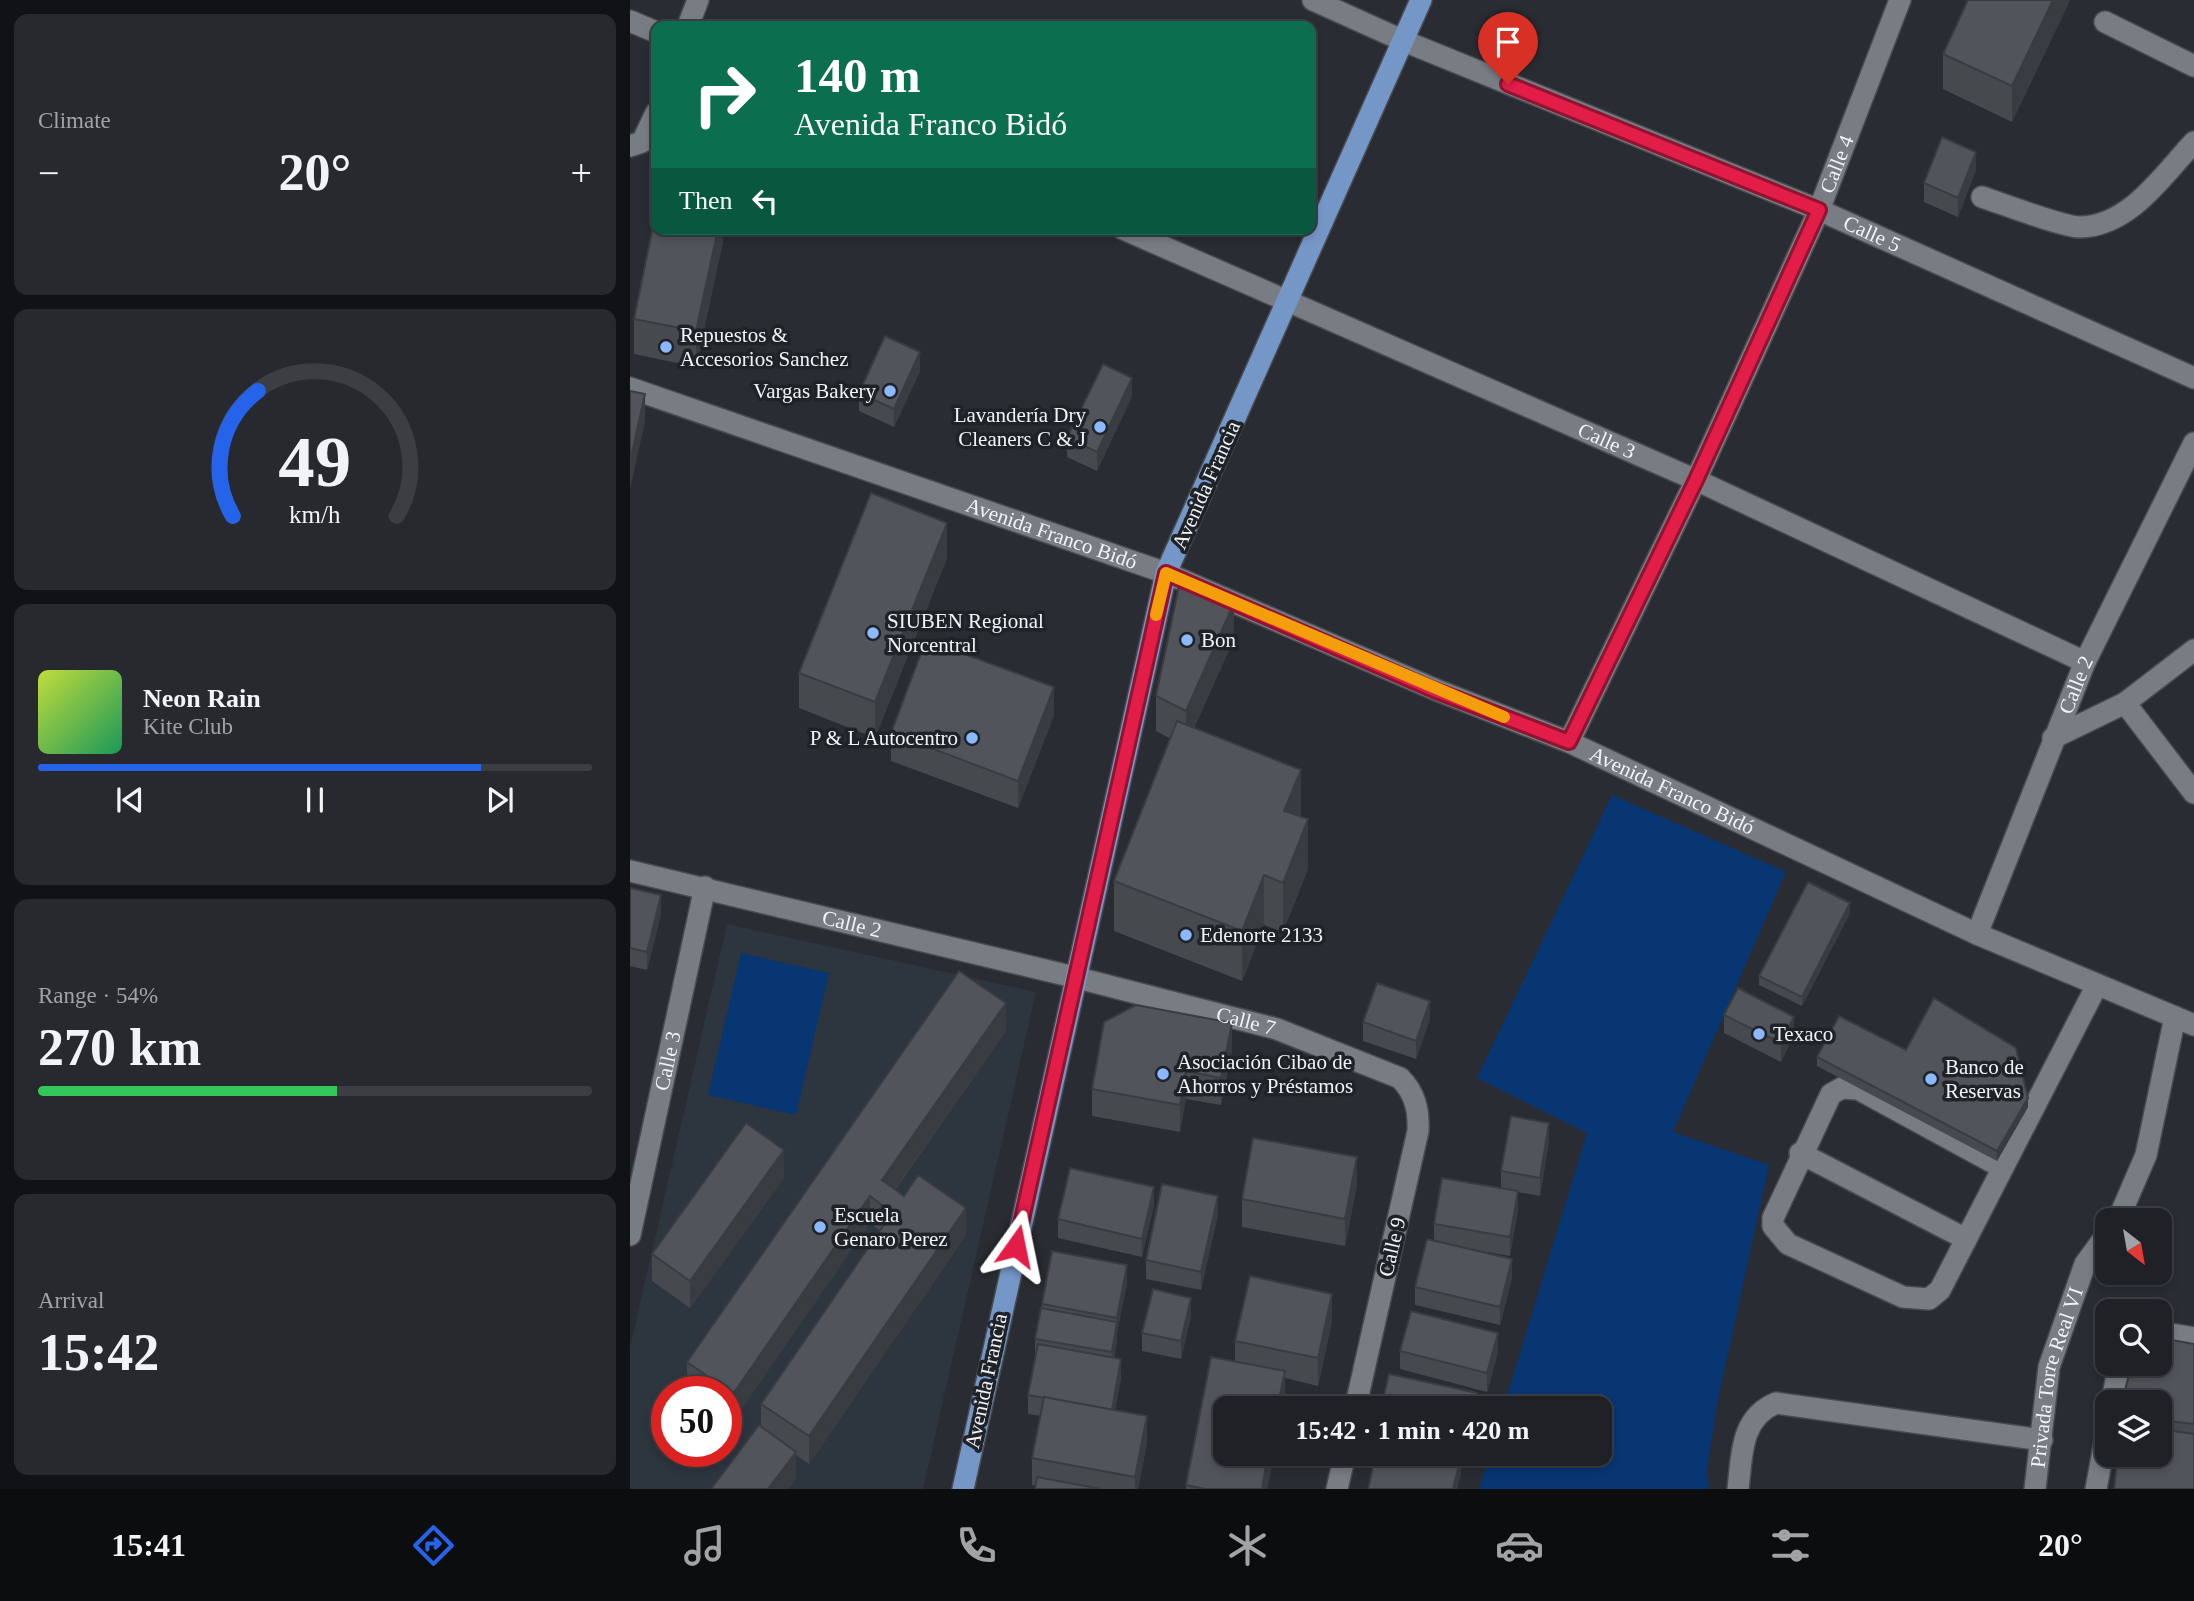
<!DOCTYPE html>
<meta charset="utf-8">
<style>
:root{--surface:#1f2126;--page:#27292e;--text:#f1f3f6;--muted:#a1a3a7;--line:#3c3e43;--accent:#2563eb}
body{margin:0;font-family:"Times New Roman",serif;background:var(--page);color:var(--text);height:100vh;display:flex;flex-direction:column;font-size:26px;white-space:nowrap}
*{box-sizing:border-box;margin:0}
p{font-size:23px;color:var(--muted)}
.icon{flex:none;width:38px;height:38px;fill:none;stroke:currentColor;stroke-width:2;stroke-linecap:round;stroke-linejoin:round}
.map{position:relative;flex:1;overflow:hidden}
.sheet{display:flex;flex-direction:column;gap:14px;padding:14px;background:#111215;width:630px}
.sheet>*{flex:none}
.banner{position:absolute;left:21px;top:21px;width:665px;height:214px;border-radius:14px;box-shadow:0 4px 10px #0003,0 0 0 2px var(--line);background:#0b6e4f;color:#fff;overflow:hidden}
.needle{width:46px;rotate:149deg}
.controls{position:absolute;left:1465px;top:1208px;display:grid;gap:14px}
.controls a{display:grid;place-items:center;width:77px;height:77px;border-radius:14px;background:var(--surface);box-shadow:0 4px 10px #0003,0 0 0 2px var(--line);font-size:35px}
.speed{position:absolute;left:21px;top:1376px;display:flex;gap:14px;font-size:35px;font-weight:700;text-align:center}
.speed>*{display:grid;place-content:center;width:91px;height:91px;border-radius:50%;background:var(--surface);box-shadow:0 4px 10px #0003,0 0 0 2px var(--line);line-height:1}
.speed .limit{border:10px solid #d22;background:#fff;color:#111}
.pin{position:absolute;display:grid;place-items:center;width:60px;height:60px;color:#fff;margin:-72px -30px;border-radius:50% 50% 50% 0;rotate:-45deg;box-shadow:0 0 7px #0007}
.pin .icon{rotate:45deg}
.me{position:absolute;width:77px;margin:-38px;rotate:12deg;stroke-linejoin:round;filter:drop-shadow(0 0 5px #0008)}
.turn{display:flex;align-items:center;gap:24px;height:147px;padding:0 28px;font-size:32px}
.turn .icon{width:91px;height:91px;stroke-width:2.5}
.turn b{display:block;font-size:49px;line-height:60px}
.then{display:flex;align-items:center;height:66px;padding:0 28px;background:#0003;gap:14px;font-size:26px}
.big{font-size:52px;font-weight:700;line-height:1.1}
.sheet .tile{flex:1;display:flex;flex-direction:column;justify-content:center;gap:10px;min-width:0;padding:0 24px;border-radius:14px;background:var(--page)}
.sheet .dial{align-items:center;gap:0}
.dial svg{height:182px;overflow:visible;fill:none;stroke:var(--line);stroke-width:7;stroke-linecap:round;text-anchor:middle}
.dial text{fill:var(--text);stroke:none}
.song{display:flex;align-items:center;gap:21px}
.cover{width:84px;height:84px;border-radius:10px;background:linear-gradient(135deg,hsl(70 70% 55%),hsl(150 70% 35%))}
.played{height:7px;border-radius:4px;background:linear-gradient(90deg,var(--accent) 80%,var(--line) 80%)}
.keys{display:flex;justify-content:space-around;direction:ltr}
.heat{display:flex;justify-content:space-between;align-items:center;font-size:38px;direction:ltr}
.charge{height:10px;border-radius:5px;background:linear-gradient(90deg,#34c759 54%,var(--line) 0)}
.trip{position:absolute;left:583px;top:1396px;width:399px;height:70px;border-radius:14px;background:var(--surface);box-shadow:0 4px 10px #0003,0 0 0 2px var(--line);font-weight:700;line-height:70px;text-align:center}
.dock{display:flex;height:112px;justify-content:space-around;align-items:center;background:#0c0d0f;color:var(--muted)}
.dock .icon{width:49px;height:49px}
.dock .selected{color:var(--accent)}
.dock b{font-size:32px;color:var(--text)}
main{display:flex;flex:1;min-height:0}
.map>svg:first-child{display:block}
.built{fill:#2d353f;fill-rule:evenodd}
.green{fill:#073673}
.lines{fill:none;stroke-linecap:round;stroke-linejoin:round}
.minor-casing{stroke:#474a4f;stroke-width:24}
.major-casing{stroke:#474a4f;stroke-width:24}
.minor{stroke:#787d83;stroke-width:21}
.major{stroke:#7597c8;stroke-width:21}
.wall{fill:#46494e}
.shaded-wall{fill:#393c40}
.building{fill:#51555b;stroke:#393c40;stroke-width:2}
.route-casing{stroke:#92132f;stroke-width:18}
.route{stroke:#e11d48;stroke-width:12}
.slow{stroke:#f59e0b;stroke-width:12}
.poi-dot{fill:#8bb9fc;stroke:#1f2328;stroke-width:2.5}
.labels{text-anchor:middle;stroke-width:7;stroke-linejoin:round;paint-order:stroke}
.street-label{font-size:21px;fill:#f1f3f7;stroke:#1f2328}
.poi-label{font-size:21px;fill:#f1f3f7;stroke:#1f2328;text-anchor:start}
</style>
<main>
<section class="sheet">
<div class="tile"><p>Climate</p>
<div class="heat"><a>−</a><b class="big">20°</b><a>+</a></div>
</div>
<div class="tile dial"><svg viewBox="0 0 100 80">
<path d="M14 69A42 42 0 1 1 86 69"/>
<path d="M14 69A42 42 0 0 1 25 14" stroke="#2563eb"/>
<text x="50" y="56" font-size="32" font-weight="700">49</text>
<text x="50" y="72" font-size="11">km/h</text>
</svg></div>
<div class="tile">
<div class="song"><i class="cover"></i><div><b>Neon Rain</b><p>Kite Club</p></div></div>
<div class="played"></div>
<div class="keys"><svg class="icon" aria-label="previous" viewBox="0 0 24 24"><path d="M18 5L8 12l10 7zM5 5v14"/></svg><svg class="icon" aria-label="pause" viewBox="0 0 24 24"><path d="M8 5v14M16 5v14"/></svg><svg class="icon" aria-label="next" viewBox="0 0 24 24"><path d="M6 5l10 7-10 7zM19 5v14"/></svg></div>
</div>
<div class="tile"><p>Range · 54%</p><b class="big">270 km</b><div class="charge"></div></div>
<div class="tile"><p>Arrival</p><b class="big">15:42</b></div>
</section>
<div class="map">
<svg width="1564" height="1489" viewBox="0 0 1564 1489">
<rect width="100%" height="100%" fill="#292c32"/>
<path class="built" d="M97 924 406 992 293 1489H0V1347ZM37 1391H96V1451H37Z"/>
<g class="green">
<polygon points="982,795 1156,872 1043,1132 1139,1165 1087,1404 1077,1469 1079,1489 849,1489 860,1454 970,1454 970,1409 873,1409 957,1133 847,1078"/>
<polygon points="111,953 199,973 166,1115 78,1095"/>
</g>
<g class="lines">
<defs>
<g id="minor">
<path id="s1" d="M683 0 774 41 1189 210 1564 378"/>
<polyline points="0,21 26,32"/>
<polyline points="1475,22 1564,66"/>
<polyline points="58,26 68,0"/>
<polyline points="0,146 12,142 26,113"/>
<path d="M1352 197C1373 204 1433 227 1450 227 1500 226 1533 175 1564 142"/>
<path id="s2" d="M493 229 1066 480 1455 662"/>
<path id="s3" d="M0 388 536 573 804 689 939 742 1347 934 1564 1025"/>
<polyline points="1495,703 1564,650"/>
<polyline points="1423,738 1495,703 1564,793"/>
<path id="s4" d="M939 742 1066 480 1189 210 1270 0"/>
<path id="s5" d="M0 871 444 977 647 1029 770 1078C785 1093 789 1110 788 1131L725 1409"/>
<path id="s6" d="M1347 934 1455 662 1564 443"/>
<polyline points="1170,1153 1336,1239"/>
<polyline points="1373,1168 1228,1089 1212,1088 1201,1094 1143,1218 1143,1226 1158,1244 1273,1297 1299,1299 1310,1290 1467,985"/>
<polyline points="1488,1220 1516,1155 1545,1017"/>
<path id="s7" d="M0 1235 75 887"/>
<polyline points="1530,1332 1564,1338"/>
<polyline points="1482,1402 1489,1363"/>
<polyline points="707,1489 715,1454"/>
<path d="M1108 1489C1112 1456 1110 1418 1146 1403L1412 1440"/>
<path id="s8" d="M1405 1489 1419 1367 1455 1264 1477 1234"/>
<polyline points="1466,1489 1477,1430"/>
</g>
<polyline id="major" points="333,1489 536,573 791,0"/>
</defs>
<use href="#minor" class="minor-casing"/>
<use href="#major" class="major-casing"/>
<use href="#minor" class="minor"/>
<use href="#major" class="major"/>
</g>
<g class="wall">
<polygon points="1338,0 1440,0 1382,122 1313,89 1313,54"/>
<polygon points="1346,170 1328,217 1294,202 1294,183"/>
<polygon points="93,229 93,241 66,367 4,354 4,319"/>
<polygon points="290,371 264,427 229,411 229,393"/>
<polygon points="502,396 467,471 437,457 437,438"/>
<polygon points="317,558 245,738 169,708 169,673"/>
<polygon points="604,639 564,728 671,817 678,869 653,932 634,925 612,981 484,931 484,881 541,739 526,731 526,696"/>
<polygon points="424,715 388,808 261,761 261,733"/>
<polygon points="0,888 31,914 17,970 0,966"/>
<polygon points="1220,913 1172,1006 1129,985 1129,976"/>
<polygon points="1094,1015 1164,1035 1151,1062 1094,1033"/>
<polygon points="800,1019 786,1059 733,1041 733,1022"/>
<polygon points="376,1031 265,1190 336,1235 179,1464 166,1455 166,1479 158,1489 81,1489 131,1426 131,1404 250,1231 240,1223 103,1421 96,1417 96,1391 59,1391 57,1389 57,1362"/>
<polygon points="602,1050 591,1105 556,1099 550,1132 462,1116 462,1089"/>
<polygon points="1276,1050 1398,1107 1367,1161 1187,1066 1187,1057"/>
<polygon points="919,1141 910,1196 888,1192 888,1209 880,1256 828,1247 882,1278 870,1325 785,1305 785,1287 804,1241 804,1224 871,1188 871,1171"/>
<polygon points="154,1178 60,1308 22,1281 22,1254"/>
<polygon points="727,1185 715,1246 612,1227 612,1199"/>
<polygon points="524,1205 512,1257 428,1238 428,1219"/>
<polygon points="588,1214 571,1290 516,1279 516,1260"/>
<polygon points="497,1283 487,1333 487,1340 484,1358 491,1378 485,1410 517,1443 508,1489 405,1489 406,1486 402,1485 402,1458 411,1416 398,1414 398,1395 405,1357 405,1339 412,1304"/>
<polygon points="561,1316 551,1359 512,1351 512,1333"/>
<polygon points="702,1321 688,1386 655,1378 655,1398 595,1454 644,1454 637,1489 556,1489 556,1485 605,1361 605,1341"/>
<polygon points="1564,1344 1564,1489 1530,1454 1530,1402"/>
<polygon points="770,1351 868,1352 857,1392 770,1369"/>
<polygon points="746,1454 837,1454 836,1461 831,1460 831,1475"/>
</g>
<g class="shaded-wall">
<polygon points="1423,0 1440,0 1382,122 1382,86"/>
<polygon points="1346,152 1346,170 1328,217 1328,198"/>
<polygon points="88,229 93,229 93,241 66,367 66,331"/>
<polygon points="290,352 290,371 264,427 264,409"/>
<polygon points="502,378 502,396 467,471 467,452"/>
<polygon points="15,394 15,422 0,489 0,462"/>
<polygon points="317,523 317,558 245,738 245,702"/>
<polygon points="604,603 604,639 556,746 556,711"/>
<polygon points="424,687 424,715 388,808 388,781"/>
<polygon points="671,770 671,819 654,811"/>
<polygon points="678,819 678,869 653,932 653,883"/>
<polygon points="634,875 634,925 612,981 612,931"/>
<polygon points="31,895 31,914 17,970 17,952"/>
<polygon points="1220,903 1220,913 1172,1006 1172,997"/>
<polygon points="800,1001 800,1019 786,1059 786,1041"/>
<polygon points="376,1003 376,1031 252,1207 252,1180"/>
<polygon points="1164,1017 1164,1035 1151,1062 1151,1043"/>
<polygon points="602,1023 602,1050 591,1105 591,1078"/>
<polygon points="556,1071 556,1099 550,1132 550,1105"/>
<polygon points="1398,1098 1398,1107 1367,1161 1367,1151"/>
<polygon points="919,1123 919,1141 910,1196 910,1178"/>
<polygon points="154,1150 154,1178 60,1308 60,1281"/>
<polygon points="727,1157 727,1185 715,1246 715,1219"/>
<polygon points="524,1187 524,1205 512,1257 512,1239"/>
<polygon points="888,1191 888,1209 880,1256 880,1237"/>
<polygon points="240,1196 240,1223 103,1421 103,1394"/>
<polygon points="588,1196 588,1214 571,1290 571,1272"/>
<polygon points="336,1208 336,1235 179,1464 179,1436"/>
<polygon points="882,1259 882,1278 870,1325 870,1307"/>
<polygon points="497,1265 497,1283 487,1333 487,1340 482,1371 482,1352 487,1325 487,1318"/>
<polygon points="702,1294 702,1321 688,1386 688,1358"/>
<polygon points="561,1298 561,1316 551,1359 551,1341"/>
<polygon points="868,1333 868,1352 857,1392 857,1373"/>
<polygon points="491,1359 491,1378 481,1430 481,1411"/>
<polygon points="655,1371 655,1398 653,1409 647,1409"/>
<polygon points="847,1393 847,1409 843,1409"/>
<polygon points="517,1416 517,1443 508,1489 505,1489 505,1477"/>
<polygon points="166,1452 166,1479 158,1489 138,1489"/>
<polygon points="638,1454 644,1454 637,1489 632,1489"/>
<polygon points="831,1457 831,1475 827,1489 823,1489"/>
</g>
<g class="building">
<polygon points="1338,0 1423,0 1382,86 1313,54"/>
<polygon points="1312,137 1346,152 1328,198 1294,183"/>
<polygon points="26,212 26,229 88,229 66,331 4,319"/>
<polygon points="255,336 290,352 264,409 229,393"/>
<polygon points="473,364 502,378 467,452 437,438"/>
<polygon points="0,391 15,394 0,462"/>
<polygon points="241,493 317,523 245,702 169,673"/>
<polygon points="550,581 604,603 556,711 526,696"/>
<polygon points="296,640 424,687 388,781 261,733"/>
<polygon points="547,721 671,770 654,811 678,819 653,883 634,875 612,931 484,881"/>
<polygon points="1178,882 1220,903 1172,997 1129,976"/>
<polygon points="0,888 31,895 17,952 0,948"/>
<polygon points="329,971 376,1003 252,1180 274,1196 288,1175 336,1208 179,1436 131,1404 262,1213 240,1196 103,1394 57,1362"/>
<polygon points="747,983 800,1001 786,1041 733,1022"/>
<polygon points="1108,988 1164,1017 1151,1043 1094,1015"/>
<polygon points="1304,998 1386,1048 1398,1098 1367,1151 1187,1057 1209,1016 1276,1050"/>
<polygon points="506,1005 602,1023 591,1078 556,1071 550,1105 462,1089 474,1022"/>
<polygon points="881,1116 919,1123 910,1178 871,1171"/>
<polygon points="116,1123 154,1150 60,1281 22,1254"/>
<polygon points="623,1138 727,1157 715,1219 612,1199"/>
<polygon points="440,1168 524,1187 512,1239 428,1219"/>
<polygon points="812,1178 888,1191 880,1237 804,1224"/>
<polygon points="532,1184 588,1196 571,1272 516,1260"/>
<polygon points="797,1239 882,1259 870,1307 785,1287"/>
<polygon points="422,1251 497,1265 487,1318 412,1304"/>
<polygon points="620,1276 702,1294 688,1358 605,1341"/>
<polygon points="523,1289 561,1298 551,1341 512,1333"/>
<polygon points="411,1308 487,1322 482,1352 405,1339"/>
<polygon points="781,1311 868,1333 857,1373 770,1351"/>
<polygon points="1530,1338 1564,1344 1564,1424 1530,1420 1530,1402 1492,1402 1502,1363 1530,1363"/>
<polygon points="408,1344 491,1359 482,1410 398,1395"/>
<polygon points="581,1357 655,1371 647,1409 595,1409 595,1454 638,1454 632,1489 575,1489 556,1485"/>
<polygon points="759,1374 847,1393 843,1409 751,1409"/>
<polygon points="414,1397 517,1416 505,1477 402,1458"/>
<polygon points="129,1425 166,1452 138,1489 81,1489"/>
<polygon points="1530,1429 1564,1434 1564,1489 1484,1489 1488,1454 1530,1454"/>
<polygon points="746,1454 820,1454 831,1457 823,1489 738,1489"/>
<polygon points="407,1477 471,1489 405,1489"/>
</g>
<g class="lines">
<defs>
<polyline id="route" points="386,1246 536,573 804,690 939,742 1066,480 1189,210 878,84"/>
</defs>
<use href="#route" class="route-casing"/>
<use href="#route" class="route"/>
<polyline class="slow" points="526,615 536,573 874,717"/>
</g>
<g class="poi-dot">
<circle cx="36" cy="347" r="7"/>
<circle cx="260" cy="391" r="7"/>
<circle cx="470" cy="427" r="7"/>
<circle cx="243" cy="633" r="7"/>
<circle cx="557" cy="640" r="7"/>
<circle cx="342" cy="738" r="7"/>
<circle cx="556" cy="935" r="7"/>
<circle cx="1129" cy="1034" r="7"/>
<circle cx="533" cy="1074" r="7"/>
<circle cx="1301" cy="1079" r="7"/>
<circle cx="190" cy="1227" r="7"/>
</g>
<g class="labels">
<g class="street-label">
<text dy="7" stroke="none"><textPath href="#s4" startOffset="637">Calle 4</textPath></text>
<text dy="7" stroke="none"><textPath href="#s1" startOffset="606">Calle 5</textPath></text>
<text dy="7" stroke="none"><textPath href="#s2" startOffset="528">Calle 3</textPath></text>
<text transform="translate(576 485) rotate(-66)" y="7">Avenida Francia</text>
<text dy="7" stroke="none"><textPath href="#s3" startOffset="446">Avenida Franco Bidó</textPath></text>
<text dy="7" stroke="none"><textPath href="#s6" startOffset="268">Calle 2</textPath></text>
<text dy="7" stroke="none"><textPath href="#s3" startOffset="1118">Avenida Franco Bidó</textPath></text>
<text dy="7" stroke="none"><textPath href="#s5" startOffset="228">Calle 2</textPath></text>
<text dy="7" stroke="none"><textPath href="#s5" startOffset="634">Calle 7</textPath></text>
<text dy="7" stroke="none"><textPath href="#s7" startOffset="178">Calle 3</textPath></text>
<text transform="translate(762 1247) rotate(-77)" y="7">Calle 9</text>
<text dy="7" stroke="none"><textPath href="#s8" startOffset="114">Privada Torre Real VI</textPath></text>
<text transform="translate(356 1381) rotate(-78)" y="7">Avenida Francia</text>
</g>
<g class="poi-label">
<text x="50" y="342">Repuestos &amp;<tspan x="50" dy="24">Accesorios Sanchez</tspan></text>
<text x="246" y="398" text-anchor="end">Vargas Bakery</text>
<text x="456" y="422" text-anchor="end">Lavandería Dry<tspan x="456" dy="24">Cleaners C &amp; J</tspan></text>
<text x="257" y="628">SIUBEN Regional<tspan x="257" dy="24">Norcentral</tspan></text>
<text x="571" y="647">Bon</text>
<text x="328" y="745" text-anchor="end">P &amp; L Autocentro</text>
<text x="570" y="942">Edenorte 2133</text>
<text x="1143" y="1041">Texaco</text>
<text x="547" y="1069">Asociación Cibao de<tspan x="547" dy="24">Ahorros y Préstamos</tspan></text>
<text x="1315" y="1074">Banco de<tspan x="1315" dy="24">Reservas</tspan></text>
<text x="204" y="1222">Escuela<tspan x="204" dy="24">Genaro Perez</tspan></text>
</g>
</g>
</svg>
<div class="controls">
<a><svg class="needle" viewBox="-14 -14 28 28"><path d="M0-13l5 13h-10z" fill="#e53935"/><path d="M0 13l5-13h-10z" fill="#a1a3a7"/></svg></a>
<a><svg class="icon" aria-label="search" viewBox="0 0 24 24"><circle cx="10" cy="10" r="6"/><path d="M15 15l6 6"/></svg></a>
<a><svg class="icon" aria-label="layers" viewBox="0 0 24 24"><path d="M12 4l9 5-9 5-9-5zM3 14l9 5 9-5"/></svg></a>
</div>
<div class="speed"><div class="limit">50</div></div>
<div class="pin" style="left:878px;top:84px;background:#d93025"><svg class="icon" aria-label="arrive" viewBox="0 0 24 24"><path d="M6 21V4h12l-3 4 3 4H6"/></svg></div>
<svg class="me" style="left:386px;top:1246px" viewBox="-20 -20 40 40"><path d="M0-17L14 15 0 8-14 15z" fill="#e11d48" stroke="#fff" stroke-width="4"/></svg>
<div class="trip">15:42 · 1 min · 420 m</div>
<div class="banner">
<div class="turn"><svg class="icon" aria-label="right" viewBox="0 0 24 24"><path d="M7 20v-9h11M14 6l5 5-5 5"/></svg><div><b>140 m</b>Avenida Franco Bidó</div></div>
<div class="then">Then<svg class="icon" aria-label="left" viewBox="0 0 24 24"><path d="M17 20v-9H6M10 6l-5 5 5 5"/></svg></div>
</div>
</div>
</main>
<nav class="dock">
<b>15:41</b>
<svg class="icon selected" aria-label="directions" viewBox="0 0 24 24"><path d="M12 3l9 9-9 9-9-9zM9 14v-3h6M13 9l2 2-2 2"/></svg>
<svg class="icon" aria-label="music" viewBox="0 0 24 24"><path d="M9 18V5l10-2v13"/><circle cx="6" cy="18" r="3"/><circle cx="16" cy="16" r="3"/></svg>
<svg class="icon" aria-label="phone" viewBox="0 0 24 24"><path d="M5 4h4l2 5-3 2q2 4 5 5l2-3 5 2v4C11 20 4 13 5 4z"/></svg>
<svg class="icon" aria-label="climate" viewBox="0 0 24 24"><path d="M12 3v18M4 7l16 10M4 17L20 7"/></svg>
<svg class="icon" aria-label="car" viewBox="0 0 24 24"><path d="M5 17H2v-5l4-1 3-4h7l3 4 3 1v5h-3M9 17h6M6 11h13"/><circle cx="7" cy="17" r="2"/><circle cx="17" cy="17" r="2"/></svg>
<svg class="icon" aria-label="filters" viewBox="0 0 24 24"><path d="M4 7h16M4 17h16"/><circle cx="9" cy="7" r="2"/><circle cx="15" cy="17" r="2"/></svg>
<b>20°</b>
</nav>
